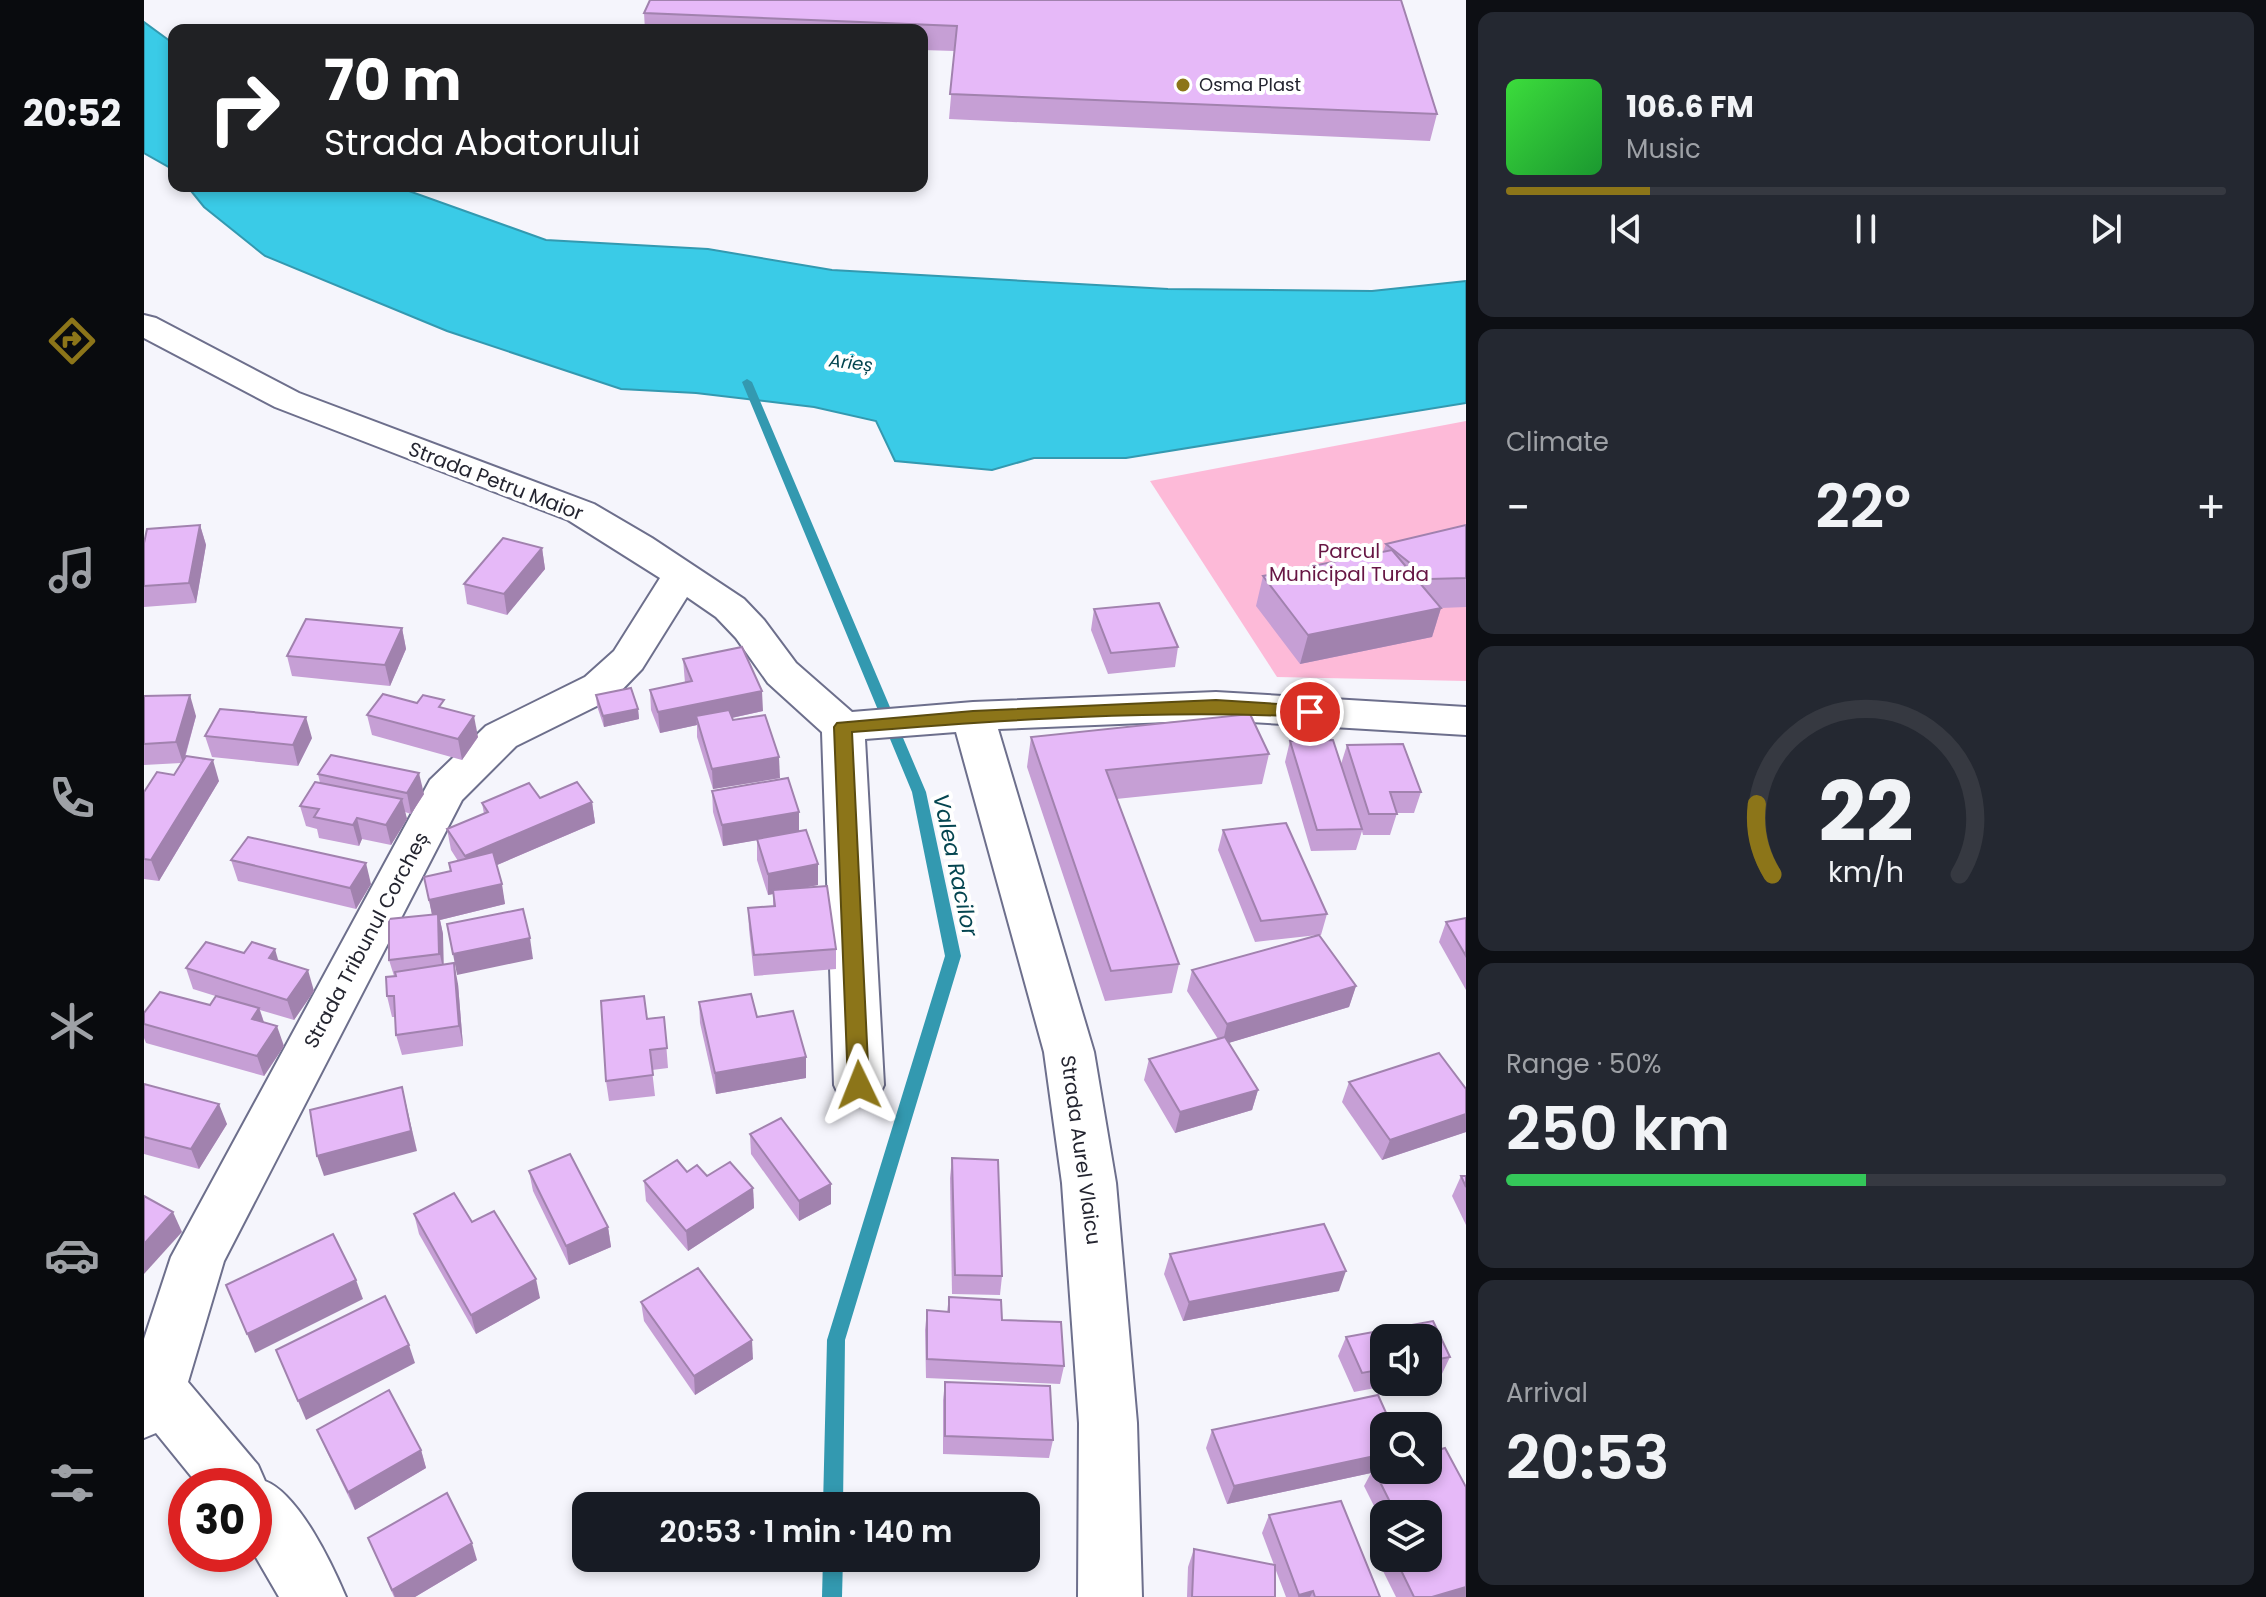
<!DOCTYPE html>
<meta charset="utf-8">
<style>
:root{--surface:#171b24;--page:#242831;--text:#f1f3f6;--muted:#9ea1a6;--line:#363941;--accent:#8c7519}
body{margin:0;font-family:Poppins,sans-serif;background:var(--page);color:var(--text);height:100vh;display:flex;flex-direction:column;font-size:30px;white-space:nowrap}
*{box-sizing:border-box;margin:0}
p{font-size:26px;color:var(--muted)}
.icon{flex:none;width:44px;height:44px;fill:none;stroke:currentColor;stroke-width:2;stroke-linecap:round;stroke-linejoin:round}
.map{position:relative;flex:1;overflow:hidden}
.sheet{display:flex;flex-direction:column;gap:12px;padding:12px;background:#0d0f14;width:800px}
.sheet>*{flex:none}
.banner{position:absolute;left:24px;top:24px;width:760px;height:168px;border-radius:16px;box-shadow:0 4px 12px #0003;background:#202124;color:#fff;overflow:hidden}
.fabs{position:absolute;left:1226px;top:1324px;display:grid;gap:16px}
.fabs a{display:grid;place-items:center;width:72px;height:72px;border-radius:16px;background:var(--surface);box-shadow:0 4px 12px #0003;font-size:40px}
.speed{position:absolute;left:24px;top:1468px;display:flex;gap:16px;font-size:40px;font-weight:700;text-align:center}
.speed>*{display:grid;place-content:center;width:104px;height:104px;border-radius:50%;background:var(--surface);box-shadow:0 4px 12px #0003;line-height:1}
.speed .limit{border:12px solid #d22;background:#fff;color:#111}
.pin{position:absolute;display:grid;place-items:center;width:68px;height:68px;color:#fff;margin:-34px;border:4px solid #fff;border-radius:50%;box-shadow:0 2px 8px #0007}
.me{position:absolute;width:88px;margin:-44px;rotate:358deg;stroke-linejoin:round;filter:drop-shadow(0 0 6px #0008)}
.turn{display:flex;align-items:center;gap:28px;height:168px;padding:0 24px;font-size:36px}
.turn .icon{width:104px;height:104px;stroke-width:2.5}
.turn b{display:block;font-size:56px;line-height:68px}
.big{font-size:60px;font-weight:600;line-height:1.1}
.sheet .widget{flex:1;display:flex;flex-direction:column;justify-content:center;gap:12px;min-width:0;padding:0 28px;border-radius:16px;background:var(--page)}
.sheet .dial{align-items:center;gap:0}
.dial svg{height:208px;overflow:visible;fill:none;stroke:var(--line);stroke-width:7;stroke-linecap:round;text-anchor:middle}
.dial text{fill:var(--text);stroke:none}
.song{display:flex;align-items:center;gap:24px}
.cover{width:96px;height:96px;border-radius:12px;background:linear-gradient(135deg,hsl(120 70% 55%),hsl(130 70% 35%))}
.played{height:8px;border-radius:4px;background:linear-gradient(90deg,var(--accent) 20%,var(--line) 20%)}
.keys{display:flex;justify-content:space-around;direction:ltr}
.heat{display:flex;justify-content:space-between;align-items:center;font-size:44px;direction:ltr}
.charge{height:12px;border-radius:6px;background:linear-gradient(90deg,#34c759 50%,var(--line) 0)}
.trip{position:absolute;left:428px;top:1492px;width:468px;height:80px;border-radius:16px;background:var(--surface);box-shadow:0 4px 12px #0003;font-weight:600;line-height:80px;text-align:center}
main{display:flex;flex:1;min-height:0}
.tabs{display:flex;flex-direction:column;width:144px;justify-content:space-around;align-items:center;background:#090b0e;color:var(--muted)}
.tabs .icon{width:56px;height:56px}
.tabs .on{color:var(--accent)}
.tabs b{font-size:36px;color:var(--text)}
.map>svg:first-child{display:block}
.green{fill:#fdbad8}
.water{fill:#3acbe7;stroke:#3399b0;stroke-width:2}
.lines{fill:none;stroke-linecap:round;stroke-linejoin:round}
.stream{fill:#3399b0;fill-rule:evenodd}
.minor-casing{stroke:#6d6f8c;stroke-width:4}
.minor{fill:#fff;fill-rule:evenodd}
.wall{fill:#c69fd5}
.shaded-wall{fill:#a182ae}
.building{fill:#e6b9f8;stroke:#a182ae;stroke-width:2}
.route{fill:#8c7519;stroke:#5b4c10;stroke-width:2}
.poi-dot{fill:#8c7519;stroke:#fff;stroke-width:3}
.labels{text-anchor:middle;stroke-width:8;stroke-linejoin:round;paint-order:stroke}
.far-poi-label{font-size:18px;fill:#242530;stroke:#fff;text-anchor:start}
.far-water-label{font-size:18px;font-style:italic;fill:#044550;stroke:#fff}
.street-label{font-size:20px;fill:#242530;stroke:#fff}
.park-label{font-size:20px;fill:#671644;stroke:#fff}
.water-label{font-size:22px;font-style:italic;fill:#044550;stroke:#fff}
</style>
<main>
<nav class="tabs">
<b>20:52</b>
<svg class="icon on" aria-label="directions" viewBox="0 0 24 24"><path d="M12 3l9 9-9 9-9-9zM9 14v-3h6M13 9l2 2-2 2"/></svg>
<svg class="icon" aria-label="music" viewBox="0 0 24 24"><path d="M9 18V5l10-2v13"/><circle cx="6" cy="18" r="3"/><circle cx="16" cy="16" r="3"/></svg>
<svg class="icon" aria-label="phone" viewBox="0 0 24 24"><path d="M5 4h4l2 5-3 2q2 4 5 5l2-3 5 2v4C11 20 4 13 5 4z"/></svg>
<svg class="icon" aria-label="climate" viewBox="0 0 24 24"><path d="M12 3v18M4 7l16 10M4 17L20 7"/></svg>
<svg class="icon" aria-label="car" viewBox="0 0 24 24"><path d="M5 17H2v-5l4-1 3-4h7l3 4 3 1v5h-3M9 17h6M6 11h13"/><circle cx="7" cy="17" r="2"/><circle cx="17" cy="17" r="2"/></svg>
<svg class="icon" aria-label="filters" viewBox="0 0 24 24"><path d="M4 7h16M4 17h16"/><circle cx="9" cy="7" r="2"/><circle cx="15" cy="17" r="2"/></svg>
</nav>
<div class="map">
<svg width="1322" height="1597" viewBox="0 0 1322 1597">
<rect width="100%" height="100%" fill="#f5f5fc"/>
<polygon class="green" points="1322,421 1322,681 1133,677 1006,481"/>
<g class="water">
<polygon points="0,22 30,44 30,170 0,153"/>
<polygon points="43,186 251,186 402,240 564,249 688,270 1024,289 1228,291 1322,281 1322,403 982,458 890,458 848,470 751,461 732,421 670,407 552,393 477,389 303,331 121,256 60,207"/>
</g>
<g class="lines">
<g class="stream">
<polygon points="603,379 608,382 782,792 817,956 701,1340 699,1506 679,1506 683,1340 801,956 768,792 598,382"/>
<polygon points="679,1558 699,1558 698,1597 678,1597"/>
</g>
<defs>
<path id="minor" d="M0 315 12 318 155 393 450 504 508 538 600 599 620 620 652 663 708 712 829 702 1072 692 1322 707V735L1072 720 854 729 950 1052 972 1183 993 1423 998 1597H934L935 1423 918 1183 900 1052 812 732 721 739 740 1085 733 1100 715 1106 697 1100 690 1085 678 732 624 683 592 638 572 617 543 597 498 669 471 697 372 746 318 800 80 1261 44 1382 114 1465 121 1481C155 1494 188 1564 202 1597H135L110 1554V1486H55L12 1433 0 1438V1339L27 1257 286 780 342 726 441 677 470 651 516 578 424 520 131 407 0 338Z"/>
</defs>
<use href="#minor" class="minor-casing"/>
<use href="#minor" class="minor"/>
</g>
<g class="wall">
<polygon points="1257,0 1293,114 1286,141 805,119 811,51 778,50 778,30 501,30 500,13"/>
<polygon points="56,525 62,545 52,603 0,607 0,543"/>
<polygon points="1322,525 1322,607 1297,608 1288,637 1156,664 1112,606 1119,576 1239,552 1242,544"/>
<polygon points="398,548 401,569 363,615 323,604 320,584"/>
<polygon points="950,609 1034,647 1031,667 964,674 947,630"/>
<polygon points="258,628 262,649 246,686 148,676 143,656"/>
<polygon points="539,659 619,711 588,718 636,778 569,789 553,737 553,725 516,733 507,710 506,690 541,683"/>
<polygon points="452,695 494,709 495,719 460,727 453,706"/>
<polygon points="0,696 52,716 41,758 75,781 15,881 0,879 0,792 30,775 37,763 0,765"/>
<polygon points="273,703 301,709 334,737 318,760 228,735 223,715"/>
<polygon points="61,736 168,738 154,766 68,757"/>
<polygon points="887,737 1125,754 1118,784 972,799 1035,964 1028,993 961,1001 883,767"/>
<polygon points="1146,741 1197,764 1203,745 1277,792 1270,813 1253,813 1246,835 1219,835 1218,831 1212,850 1167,851 1141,762"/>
<polygon points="174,774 280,794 267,814 261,812 263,819 247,845 218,839 215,846 175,838 173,829 162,826 156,806 176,783"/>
<polygon points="568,791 655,812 655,832 674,864 674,885 661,887 692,949 692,969 610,976 605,929 604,908 629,906 629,894 624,895 613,860 613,840 579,846 569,812"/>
<polygon points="396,798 448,802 451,823 353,865 361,904 296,920 299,934 299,965 314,984 319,1046 258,1055 252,1035 251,1017 248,1017 243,996 250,976 245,960 288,914 280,877 306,871 305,863 314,861 307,850 303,829 340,814 338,803"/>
<polygon points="1079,830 1183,914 1177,935 1175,935 1212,986 1205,1007 1084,1043 1114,1090 1108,1110 1031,1133 1000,1080 1005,1059 1074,1039 1043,991 1048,970 1174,935 1111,942 1074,850"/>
<polygon points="87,860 227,884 212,909 94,881"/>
<polygon points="1322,918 1322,990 1295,942 1302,922"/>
<polygon points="100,953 134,961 170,991 150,1020 116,1010 120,1022 140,1046 120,1076 2,1043 0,1038 0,1013 66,1005 81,999 49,989 42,968"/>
<polygon points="555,1002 613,1017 662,1078 572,1094 556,1023"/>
<polygon points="520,1017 524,1068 508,1070 511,1096 465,1101 462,1081 503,1019"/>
<polygon points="1205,1082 1322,1089 1322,1132 1238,1160 1198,1102"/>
<polygon points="0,1084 83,1124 55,1169 0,1154"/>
<polygon points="606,1134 687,1184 687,1204 655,1221 607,1154"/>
<polygon points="808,1158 858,1276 856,1295 808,1294 806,1178"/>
<polygon points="385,1171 464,1227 467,1247 425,1265 389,1191"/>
<polygon points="543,1172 609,1188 610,1208 544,1251 502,1201 500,1181"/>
<polygon points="1317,1176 1322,1176 1322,1225 1308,1196"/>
<polygon points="270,1214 328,1222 396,1298 332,1334 275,1234"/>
<polygon points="1026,1254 1195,1291 1039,1321 1020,1274"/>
<polygon points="805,1297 920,1366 916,1384 782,1378 781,1330 783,1310 803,1312"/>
<polygon points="497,1302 609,1359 551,1395 500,1321"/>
<polygon points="1289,1321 1306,1357 1297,1376 1284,1378 1284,1338 1240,1338 1240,1382 1263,1382 1210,1392 1194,1356 1202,1337"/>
<polygon points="801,1382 909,1440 905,1458 799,1454 799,1400"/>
<polygon points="1234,1395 1248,1426 1240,1426 1240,1470 1284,1470 1284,1453 1301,1448 1322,1487 1322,1597 1252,1597 1233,1559 1240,1547 1240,1558 1284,1558 1284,1514 1240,1514 1240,1526 1220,1486 1227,1473 1083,1504 1062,1448 1068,1430"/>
<polygon points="173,1430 277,1450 282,1468 211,1510 181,1448"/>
<polygon points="1125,1515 1236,1597 1142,1597 1131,1568 1131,1597 1043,1597 1044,1567 1050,1549 1130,1565 1118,1533"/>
<polygon points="224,1538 333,1560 271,1597 250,1597"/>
</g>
<g class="shaded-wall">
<polygon points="56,525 62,545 52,603 45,583"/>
<polygon points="398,548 401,569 363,615 360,594"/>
<polygon points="1297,608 1288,637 1156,664 1164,635"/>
<polygon points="258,628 262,649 246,686 241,665"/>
<polygon points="618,691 619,711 555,725 552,716 553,725 516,733 514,712"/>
<polygon points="46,695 52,716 39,763 32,742"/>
<polygon points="494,709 495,719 460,727 459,716"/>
<polygon points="330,716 334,737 318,760 314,739"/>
<polygon points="162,717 168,738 154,766 149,745"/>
<polygon points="635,757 636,778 569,789 568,769"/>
<polygon points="69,760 75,781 15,881 7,860"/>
<polygon points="275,773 280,794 267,814 263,793"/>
<polygon points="258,799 263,819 247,845 242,825"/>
<polygon points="448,802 451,823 325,877 321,856"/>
<polygon points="655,812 655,833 579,846 578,825"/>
<polygon points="213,818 218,839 215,846 209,825"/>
<polygon points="222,863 227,884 212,909 206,888"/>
<polygon points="674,864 674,885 624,895 624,874"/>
<polygon points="358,884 361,904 296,920 299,934 300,974 285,900"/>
<polygon points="386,938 389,959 313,975 309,954"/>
<polygon points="131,949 137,970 125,958"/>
<polygon points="310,963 314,984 319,1046 315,1026"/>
<polygon points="164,970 170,991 150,1020 143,1000"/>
<polygon points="1212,986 1205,1007 1078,1045 1083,1024"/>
<polygon points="115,1008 122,1029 108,1019"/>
<polygon points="133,1026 140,1046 120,1076 113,1056"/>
<polygon points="662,1057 662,1078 572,1094 571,1073"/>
<polygon points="258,1087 273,1151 180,1176 173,1156"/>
<polygon points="1114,1090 1108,1110 1031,1133 1036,1112"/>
<polygon points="75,1104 83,1124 55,1169 47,1149"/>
<polygon points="1322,1114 1322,1132 1238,1160 1246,1140"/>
<polygon points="687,1184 687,1204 655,1221 655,1201"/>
<polygon points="609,1188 610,1208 544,1251 542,1231"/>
<polygon points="29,1212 38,1232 0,1274 0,1244"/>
<polygon points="464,1227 467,1247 425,1265 422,1246"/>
<polygon points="1202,1271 1195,1291 1039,1321 1045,1302"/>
<polygon points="392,1279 396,1298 332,1334 327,1315"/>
<polygon points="212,1280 219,1299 111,1353 103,1334"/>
<polygon points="608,1340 609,1359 551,1395 550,1376"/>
<polygon points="265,1345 271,1363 162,1420 154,1401"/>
<polygon points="277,1450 282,1468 211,1510 204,1492"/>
<polygon points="1240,1454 1240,1470 1229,1468 1227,1473 1083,1504 1090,1486"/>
<polygon points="328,1543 333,1560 271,1597 251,1597 248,1590"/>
<polygon points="1322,1587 1322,1597 1288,1597"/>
<polygon points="1169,1591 1166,1597 1154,1597 1155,1595"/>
</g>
<g class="building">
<polygon points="506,0 1257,0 1293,114 806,94 813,26 500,13"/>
<polygon points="56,525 45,583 0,586 0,543 3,529"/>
<polygon points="1322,525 1322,578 1286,579 1242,544"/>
<polygon points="359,538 398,548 360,594 320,584"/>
<polygon points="1248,550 1297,608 1164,635 1119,576"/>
<polygon points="1015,603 1034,647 967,653 950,609"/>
<polygon points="162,619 258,628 241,665 143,656"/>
<polygon points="598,647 618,691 514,712 506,690 548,681 539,659"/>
<polygon points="487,688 494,709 459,716 452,695"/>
<polygon points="239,694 273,703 279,695 300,700 295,707 330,716 314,739 223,715"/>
<polygon points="46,695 32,742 0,744 0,696"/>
<polygon points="76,709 162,717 149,745 61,736"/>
<polygon points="585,710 589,720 621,715 635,757 568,769 552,716"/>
<polygon points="1106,714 1125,754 962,770 1035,964 967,971 887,737"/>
<polygon points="1189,740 1218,829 1173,830 1146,741"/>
<polygon points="1259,744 1277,792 1246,792 1253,814 1225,814 1203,745"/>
<polygon points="187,755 275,773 263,793 174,774"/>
<polygon points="42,756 69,760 7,860 0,859 0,792 13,772 30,775"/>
<polygon points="644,778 655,812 578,825 568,791"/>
<polygon points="171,782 258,799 242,825 213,818 209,825 170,817 175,809 156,806"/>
<polygon points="433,782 448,802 321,856 303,829 344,812 338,803 385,783 396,798"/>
<polygon points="1142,823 1183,914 1117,921 1079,830"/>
<polygon points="662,830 674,864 624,874 613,839"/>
<polygon points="104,837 222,863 206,888 87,860"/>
<polygon points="349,852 358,884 285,900 280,877 307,871 305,863"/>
<polygon points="683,886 692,949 610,955 604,908 631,906 629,890"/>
<polygon points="379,909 386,938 309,954 303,924"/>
<polygon points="294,914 295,954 245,960 245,919"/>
<polygon points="1322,918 1322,956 1302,922"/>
<polygon points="1175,935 1212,986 1083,1024 1048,970"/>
<polygon points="62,942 100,953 108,942 131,949 125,958 164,970 143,1000 42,968"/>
<polygon points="310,963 315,1026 252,1035 250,996 243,996 242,977 252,976 251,972"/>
<polygon points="16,992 66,1005 72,996 115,1008 108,1019 133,1026 113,1056 0,1024 0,1013"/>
<polygon points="607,994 613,1017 649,1011 662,1057 571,1073 555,1002"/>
<polygon points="500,996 503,1019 520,1017 523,1048 506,1050 509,1075 462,1081 457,1001"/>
<polygon points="1081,1037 1114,1090 1036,1112 1005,1059"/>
<polygon points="1295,1053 1322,1089 1322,1114 1246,1140 1205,1082"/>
<polygon points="0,1084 75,1104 47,1149 0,1137"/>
<polygon points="258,1087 267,1131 173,1156 166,1110"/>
<polygon points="637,1118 687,1184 655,1201 606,1134"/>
<polygon points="426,1154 464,1227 422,1246 385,1171"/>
<polygon points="808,1158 854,1160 858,1276 811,1275"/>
<polygon points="533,1160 543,1172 553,1165 563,1176 586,1162 609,1188 542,1231 500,1181"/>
<polygon points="1317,1176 1322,1176 1322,1187"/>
<polygon points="310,1193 328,1222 350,1211 392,1279 327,1315 270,1214"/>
<polygon points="0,1196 29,1212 0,1244"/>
<polygon points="1180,1224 1202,1271 1045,1302 1026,1254"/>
<polygon points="189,1234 212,1280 103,1334 82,1285"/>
<polygon points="554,1268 608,1340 550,1376 497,1302"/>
<polygon points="241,1296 265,1345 154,1401 132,1350"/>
<polygon points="805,1297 857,1300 858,1320 917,1322 920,1366 783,1359 783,1310 805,1312"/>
<polygon points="1289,1321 1306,1357 1284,1361 1284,1338 1240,1338 1240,1369 1218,1373 1202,1337"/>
<polygon points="801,1382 906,1386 909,1440 801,1436"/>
<polygon points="245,1390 277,1450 204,1492 173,1430"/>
<polygon points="1234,1395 1248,1426 1240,1426 1240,1454 1090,1486 1068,1430"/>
<polygon points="1301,1448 1322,1487 1322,1587 1288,1597 1270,1597 1251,1558 1284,1558 1284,1514 1252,1514 1229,1468 1240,1465 1240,1470 1284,1470 1284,1453"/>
<polygon points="303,1493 328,1543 248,1590 224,1538"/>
<polygon points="1197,1501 1236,1597 1171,1597 1169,1591 1155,1595 1125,1515"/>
<polygon points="1050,1549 1131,1565 1131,1597 1048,1597"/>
</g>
<path class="route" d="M1072 700 1166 706 1174 712 1166 717C1013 709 860 720 708 732L725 1085 722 1091 715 1094 707 1091 704 1085 690 727 693 723 829 711Z"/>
<circle class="poi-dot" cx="1039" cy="85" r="8"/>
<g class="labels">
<g class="far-poi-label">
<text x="1055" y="91">Osma Plast</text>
</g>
<g class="far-water-label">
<text transform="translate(707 363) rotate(7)" y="6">Arieș</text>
</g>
<g class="street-label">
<text transform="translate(352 481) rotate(21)" y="7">Strada Petru Maior</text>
<text transform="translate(222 940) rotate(-62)" y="7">Strada Tribunul Corcheș</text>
<text transform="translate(937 1150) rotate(82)" y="7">Strada Aurel Vlaicu</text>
</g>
<g class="park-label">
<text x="1205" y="558">Parcul<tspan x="1205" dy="23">Municipal Turda</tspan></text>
</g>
<g class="water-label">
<text transform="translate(812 865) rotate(78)" y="8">Valea Racilor</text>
</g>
</g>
</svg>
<div class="fabs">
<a><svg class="icon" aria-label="sound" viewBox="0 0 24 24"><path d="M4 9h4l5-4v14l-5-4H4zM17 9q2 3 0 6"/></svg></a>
<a><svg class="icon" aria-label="search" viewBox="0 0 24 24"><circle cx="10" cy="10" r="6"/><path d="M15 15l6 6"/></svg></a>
<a><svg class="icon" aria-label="layers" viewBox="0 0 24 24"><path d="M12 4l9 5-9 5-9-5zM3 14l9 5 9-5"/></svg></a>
</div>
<div class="speed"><div class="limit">30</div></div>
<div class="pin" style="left:1166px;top:712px;background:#d93025"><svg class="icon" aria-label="arrive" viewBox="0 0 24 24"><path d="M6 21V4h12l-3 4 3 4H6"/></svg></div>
<svg class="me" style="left:715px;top:1085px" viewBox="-20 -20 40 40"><path d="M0-17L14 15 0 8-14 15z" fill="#8c7519" stroke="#fff" stroke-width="4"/></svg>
<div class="trip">20:53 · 1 min · 140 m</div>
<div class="banner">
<div class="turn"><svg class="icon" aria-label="right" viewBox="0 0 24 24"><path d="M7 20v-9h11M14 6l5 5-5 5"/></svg><div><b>70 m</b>Strada Abatorului</div></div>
</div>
</div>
<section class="sheet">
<div class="widget">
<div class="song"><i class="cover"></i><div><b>106.6 FM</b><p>Music</p></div></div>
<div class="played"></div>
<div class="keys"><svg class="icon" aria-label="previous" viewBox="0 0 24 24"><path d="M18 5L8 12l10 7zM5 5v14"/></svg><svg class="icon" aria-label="pause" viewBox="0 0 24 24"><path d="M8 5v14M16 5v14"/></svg><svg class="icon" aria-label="next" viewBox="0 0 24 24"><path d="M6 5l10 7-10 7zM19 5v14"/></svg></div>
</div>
<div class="widget"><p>Climate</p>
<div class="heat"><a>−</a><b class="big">22°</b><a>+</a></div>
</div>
<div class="widget dial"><svg viewBox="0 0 100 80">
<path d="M14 69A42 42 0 1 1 86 69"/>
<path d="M14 69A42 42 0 0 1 8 42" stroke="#8c7519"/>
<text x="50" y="56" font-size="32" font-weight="700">22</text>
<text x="50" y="72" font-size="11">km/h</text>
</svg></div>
<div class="widget"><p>Range · 50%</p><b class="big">250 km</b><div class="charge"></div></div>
<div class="widget"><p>Arrival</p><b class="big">20:53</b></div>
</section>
</main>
